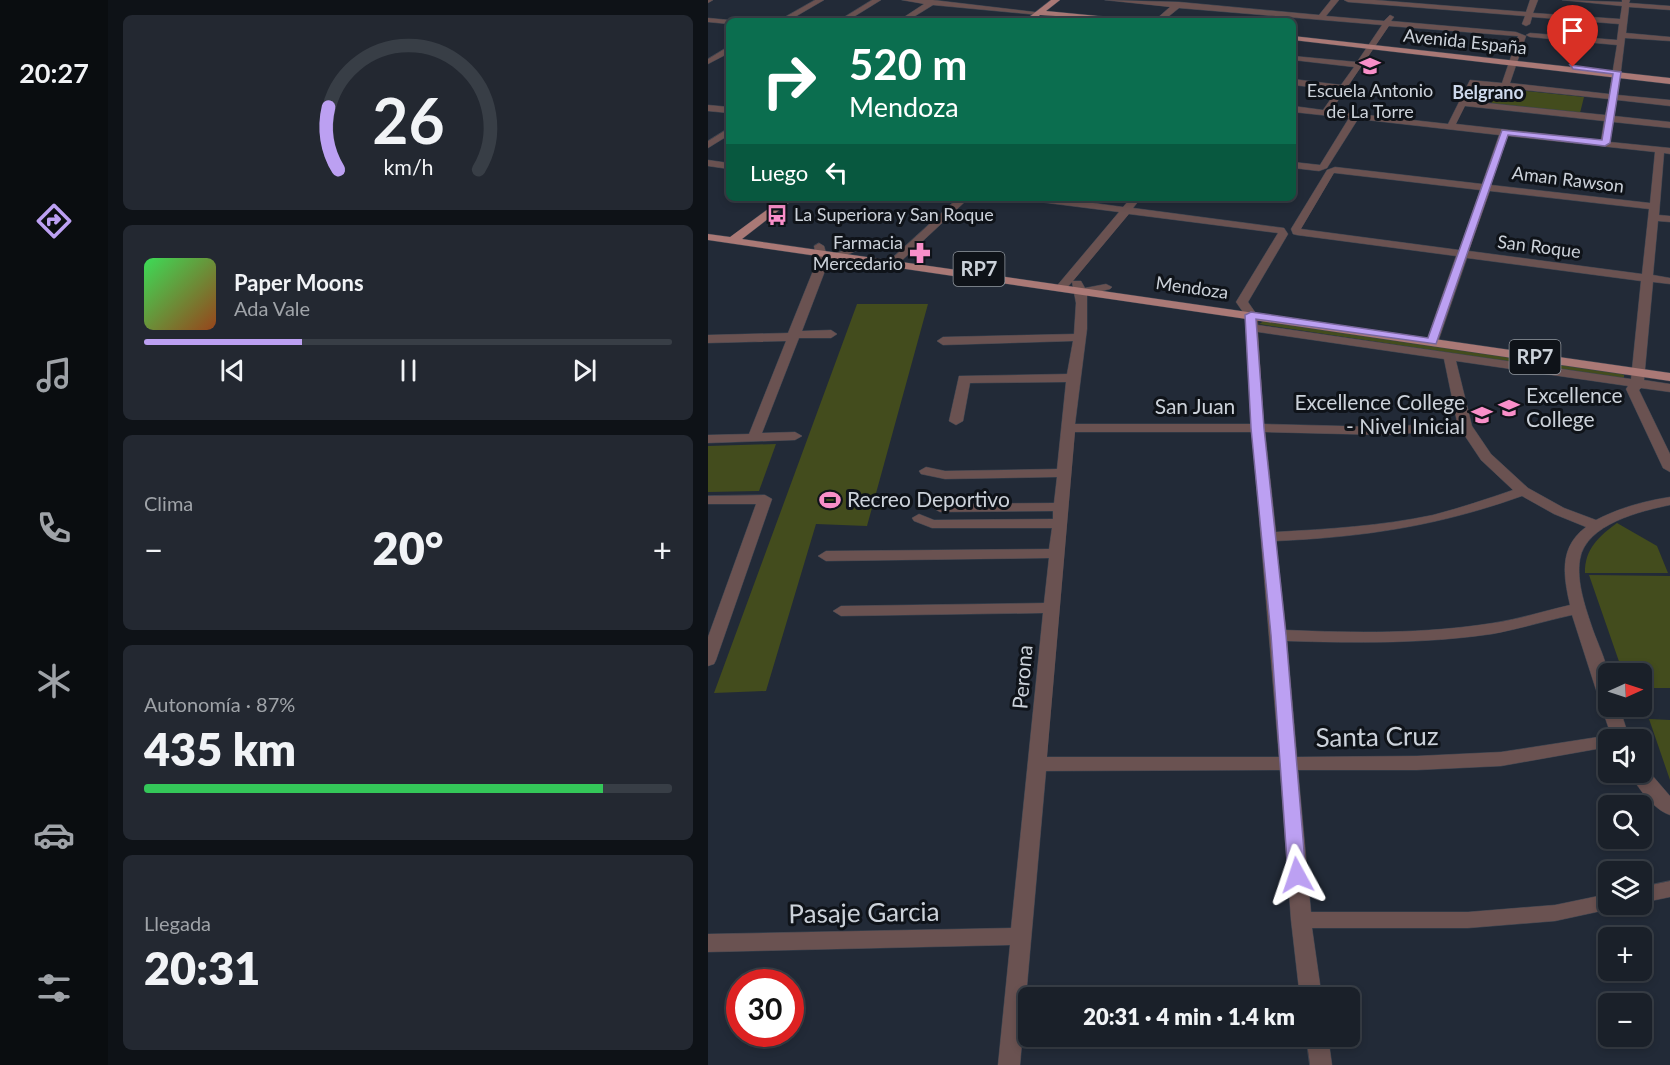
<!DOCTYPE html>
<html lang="es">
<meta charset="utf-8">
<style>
:root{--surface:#1a2029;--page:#232831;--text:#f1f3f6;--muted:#9fa3a8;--line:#383e46;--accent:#bca0f2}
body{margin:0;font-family:Lato,sans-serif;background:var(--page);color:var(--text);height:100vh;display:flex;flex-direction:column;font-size:22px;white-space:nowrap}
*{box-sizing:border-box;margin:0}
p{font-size:20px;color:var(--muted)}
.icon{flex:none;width:33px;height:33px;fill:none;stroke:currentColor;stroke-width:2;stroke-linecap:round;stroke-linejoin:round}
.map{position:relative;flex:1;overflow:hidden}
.details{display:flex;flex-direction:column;gap:15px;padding:15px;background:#0e1217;width:600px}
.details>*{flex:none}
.guide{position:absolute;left:18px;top:18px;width:570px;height:183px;border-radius:9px;box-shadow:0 3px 9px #0003,0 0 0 2px var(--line);background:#0b6e4f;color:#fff;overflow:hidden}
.needle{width:39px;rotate:87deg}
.tools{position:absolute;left:890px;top:663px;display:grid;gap:12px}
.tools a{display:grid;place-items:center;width:54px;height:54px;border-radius:9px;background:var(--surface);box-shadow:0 3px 9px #0003,0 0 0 2px var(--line);font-size:30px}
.speed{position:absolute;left:18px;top:969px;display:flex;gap:12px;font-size:30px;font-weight:700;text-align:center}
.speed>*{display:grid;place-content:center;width:78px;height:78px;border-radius:50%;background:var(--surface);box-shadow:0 3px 9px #0003,0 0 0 2px var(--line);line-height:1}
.speed .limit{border:9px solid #d22;background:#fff;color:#111}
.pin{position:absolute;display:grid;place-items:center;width:51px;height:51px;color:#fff;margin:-62px -26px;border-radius:50% 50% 50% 0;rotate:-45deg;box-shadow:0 0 6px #0007}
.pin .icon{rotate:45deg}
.me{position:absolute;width:66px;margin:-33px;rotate:355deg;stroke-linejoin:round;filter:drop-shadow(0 0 4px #0008)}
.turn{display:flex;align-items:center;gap:21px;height:126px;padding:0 24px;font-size:27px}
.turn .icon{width:78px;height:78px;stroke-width:2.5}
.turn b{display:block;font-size:42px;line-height:51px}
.then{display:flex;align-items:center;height:57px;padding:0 24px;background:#0003;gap:12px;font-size:22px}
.big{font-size:45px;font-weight:800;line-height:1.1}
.details .tile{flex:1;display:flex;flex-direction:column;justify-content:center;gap:9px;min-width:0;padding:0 21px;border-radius:9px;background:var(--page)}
.details .dial{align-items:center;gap:0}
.dial svg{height:156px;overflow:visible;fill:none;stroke:var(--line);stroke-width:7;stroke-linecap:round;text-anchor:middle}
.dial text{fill:var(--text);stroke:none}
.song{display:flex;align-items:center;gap:18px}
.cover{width:72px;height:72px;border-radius:9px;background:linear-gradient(135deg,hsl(130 70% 55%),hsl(20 70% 35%))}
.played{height:6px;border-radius:3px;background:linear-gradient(90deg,var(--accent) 30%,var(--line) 30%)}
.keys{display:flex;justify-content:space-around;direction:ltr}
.heat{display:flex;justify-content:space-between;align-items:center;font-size:33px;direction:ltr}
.charge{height:9px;border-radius:4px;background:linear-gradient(90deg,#34c759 87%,var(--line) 0)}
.trip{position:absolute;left:310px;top:987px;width:342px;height:60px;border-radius:9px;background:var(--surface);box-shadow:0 3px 9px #0003,0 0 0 2px var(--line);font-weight:800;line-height:60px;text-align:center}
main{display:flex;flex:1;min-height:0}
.dock{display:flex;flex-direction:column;width:108px;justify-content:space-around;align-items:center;background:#0a0d10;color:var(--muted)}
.dock .icon{width:42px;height:42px}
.dock .selected{color:var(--accent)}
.dock b{font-size:27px;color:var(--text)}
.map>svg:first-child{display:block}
.green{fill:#434c1d}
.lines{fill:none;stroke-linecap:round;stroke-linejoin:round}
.minor-casing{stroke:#3d4551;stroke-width:1}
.major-casing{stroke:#3d4551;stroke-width:1}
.minor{fill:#6a5251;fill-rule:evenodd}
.major{fill:#aa7976;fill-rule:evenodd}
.route{fill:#bca0f2;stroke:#7a689d;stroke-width:1.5}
.labels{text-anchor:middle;stroke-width:6;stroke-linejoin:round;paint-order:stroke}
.far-street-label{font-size:18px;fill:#ccd2da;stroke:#0f1319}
.far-poi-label{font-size:18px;fill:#ccd2da;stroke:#0f1319}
.far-neighbourhood-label{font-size:18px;font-weight:bold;fill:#ced9eb;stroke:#0f1319}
.shield{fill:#0f1319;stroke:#9399a0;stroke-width:1.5}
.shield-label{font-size:20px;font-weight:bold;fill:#ccd2da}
.poi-label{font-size:21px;fill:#ccd2da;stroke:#0f1319;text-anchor:start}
.street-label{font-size:21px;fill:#ccd2da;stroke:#0f1319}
.near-street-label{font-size:26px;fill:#ccd2da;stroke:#0f1319}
</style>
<main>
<nav class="dock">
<b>20:27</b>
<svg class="icon selected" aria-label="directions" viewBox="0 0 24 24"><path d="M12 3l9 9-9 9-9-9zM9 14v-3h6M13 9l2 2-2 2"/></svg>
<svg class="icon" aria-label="music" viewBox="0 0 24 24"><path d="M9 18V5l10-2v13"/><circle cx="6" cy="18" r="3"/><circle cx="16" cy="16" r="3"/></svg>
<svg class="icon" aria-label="phone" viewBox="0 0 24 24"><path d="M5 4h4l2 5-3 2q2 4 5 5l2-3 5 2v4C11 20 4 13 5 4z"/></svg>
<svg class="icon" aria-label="climate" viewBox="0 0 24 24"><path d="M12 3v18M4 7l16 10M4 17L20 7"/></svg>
<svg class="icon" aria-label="car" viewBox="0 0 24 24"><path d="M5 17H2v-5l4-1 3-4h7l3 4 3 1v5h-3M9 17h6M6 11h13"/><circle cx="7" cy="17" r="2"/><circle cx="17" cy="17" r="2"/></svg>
<svg class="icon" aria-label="filters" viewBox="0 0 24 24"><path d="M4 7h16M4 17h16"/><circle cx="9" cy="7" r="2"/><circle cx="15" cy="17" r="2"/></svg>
</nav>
<section class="details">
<div class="tile dial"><svg viewBox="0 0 100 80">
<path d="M14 69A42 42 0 1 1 86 69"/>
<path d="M14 69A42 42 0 0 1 9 37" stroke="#bca0f2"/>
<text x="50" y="56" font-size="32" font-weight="700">26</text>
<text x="50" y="72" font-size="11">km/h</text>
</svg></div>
<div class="tile">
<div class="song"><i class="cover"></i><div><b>Paper Moons</b><p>Ada Vale</p></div></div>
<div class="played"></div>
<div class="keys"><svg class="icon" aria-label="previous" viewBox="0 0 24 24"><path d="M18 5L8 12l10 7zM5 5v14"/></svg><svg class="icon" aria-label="pause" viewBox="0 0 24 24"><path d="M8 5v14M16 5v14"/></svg><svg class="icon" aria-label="next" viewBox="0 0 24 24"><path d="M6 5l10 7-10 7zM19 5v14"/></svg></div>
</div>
<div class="tile"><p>Clima</p>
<div class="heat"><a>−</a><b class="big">20°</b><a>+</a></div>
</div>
<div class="tile"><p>Autonomía · 87%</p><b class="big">435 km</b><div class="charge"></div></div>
<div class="tile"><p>Llegada</p><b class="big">20:31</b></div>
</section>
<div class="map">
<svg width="962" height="1065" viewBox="0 0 962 1065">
<rect width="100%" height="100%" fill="#222a37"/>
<g class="green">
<polygon points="791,88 876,97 872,113 783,104"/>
<polygon points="149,304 220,304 159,526 108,524 58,691 6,693"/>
<polygon points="556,321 912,373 916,375 916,379 551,324"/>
<polygon points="68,444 51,491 0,492 0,446"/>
<path d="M909 523 949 546 960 573H877C876 550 891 536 909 523Z"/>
<polygon points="881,575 962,576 962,688 933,688 933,674 915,673"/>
<polygon points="941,719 962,720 962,780"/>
</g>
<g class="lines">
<defs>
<g id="minor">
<polygon points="0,0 5,0 0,3"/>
<polygon points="107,0 116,0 80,21 70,21"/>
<polygon points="164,0 173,0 139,21 130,21"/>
<polygon points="194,0 225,0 335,13 331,15 225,5 199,21 190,21 216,4"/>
<path d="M397 0 471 2 611 15 623 0H631L618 16 676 21 682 15 686 17 683 21 808 32 818 36 802 83 901 94 909 45 822 37 818 35 822 33 909 40 911 24 824 17 822 24 818 26 814 24 817 16 640 2 636 0H667L818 12 822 0H830L825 13 912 19 914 6 854 0 914 2V0H922L921 3 962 6V10L921 7 918 33 962 37V41L917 38 910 95 962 100V106L909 100 906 116 962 122V128L905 122 902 142 962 148V154L956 153 951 215 962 216V222L950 221 945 275 962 278V284L945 282 936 380 962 384V392L933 388 931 390 962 454V472L955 468 918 389 920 386 748 361 764 426 783 454 820 488 856 508 888 520C911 508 936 501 962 497V505C933 511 878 524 872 559 868 582 878 609 885 630 890 644 898 660 900 674 902 684 900 696 900 706H911L922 740H900V747L793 766 709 770H590L603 912H760L847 905 900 894V904H909L907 908 847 921 760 928H604L614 998H592L583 920 572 770 338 771 312 1065H290L302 945 0 952V934L303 928 335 613 133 616 125 611 133 606 336 603 341 558 118 561 110 556 118 551 341 549 344 528H224L206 521 204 518 211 514 226 520 345 519V511L232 512 225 508 232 504 346 503 349 477 237 479 213 474 211 471 218 467 237 471 349 469 358 382 262 383 255 421 248 425 241 421 251 376 359 374 365 341 235 345 229 341 235 337 366 334 368 303 364 282 357 290H349L347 288 411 212 324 201 319 198H348L415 207 423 198H433L425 208 576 228 580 234 540 302 549 315 550 325 923 379 933 281 759 258 730 342 728 345H720L718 342 748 256 589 235 585 234 583 229 619 170 627 167 774 184 791 135 650 119 619 168 611 171 585 168V162L612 165 641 118 585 112V106L615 110 629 90 585 85V79L633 85 646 67 585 60V56L649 62 674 25 471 8 455 21H446L462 7ZM681 26 808 36H810L794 83 762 80 740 124 623 111ZM768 85 901 99 897 115 760 101ZM757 106 896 121 893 140 748 124ZM800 136 947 152 942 203 783 185ZM626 173H627L772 190 751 250 593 229ZM782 191 941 209 934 274 761 251ZM421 214 570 233 528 302 537 315 543 424H367L379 329V295L402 289 404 287 398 284 377 288 373 281H365ZM550 332 736 359 749 422 676 427 556 424ZM753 430 773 460 805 490C779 499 752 508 725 515 673 526 620 529 568 532L557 432 676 435ZM367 432H544L571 757H339ZM814 496 846 514 878 527C851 547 855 575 862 605 836 611 811 619 785 623 716 634 647 633 578 630L568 541C657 537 730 526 814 496ZM864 615 891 699 895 703 893 706 903 735 793 752 709 756 589 757 579 641C647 643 716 644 784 634 811 629 837 621 864 615Z"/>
<polygon points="0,18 21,20 24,21 21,21 21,24 0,22"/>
<polygon points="18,48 21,48 21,53 0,64 0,59"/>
<polygon points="0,105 21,107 21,113 0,111"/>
<polygon points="21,128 21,135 0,148 0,141"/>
<polygon points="0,160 21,163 21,169 0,166"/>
<polygon points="250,198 261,198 189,265 181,265 181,261"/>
<polygon points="111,243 116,246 119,256 143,248 148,251 120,263 94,331 123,330 129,334 123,338 91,338 54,433 87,432 94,436 87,440 0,443 0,435 41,434 78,341 0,343 0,335 80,333 109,261 106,246"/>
<polygon points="57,495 64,499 8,660 6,664 0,666 0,637 48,504 0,504 0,496"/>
<path d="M933 766 937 767 962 796V815C946 810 929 787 921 772H933Z"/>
<polygon points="962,881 962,897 933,903 933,887"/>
<polygon points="598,1036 620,1036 624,1065 602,1065"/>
</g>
<g id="major">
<polygon points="343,0 352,0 338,11 421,19 425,21 332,15 325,21 316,21"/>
<polygon points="585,36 962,78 962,84 585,40"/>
<polygon points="75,198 87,198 34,239 962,373 962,381 0,240 0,234 22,237"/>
</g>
</defs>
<use href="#minor" class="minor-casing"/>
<use href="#major" class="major-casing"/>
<use href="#minor" class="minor"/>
<use href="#major" class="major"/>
</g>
<polygon class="route" points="862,65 913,72 902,143 897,146 800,135 728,344 548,319 556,428 578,635 598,875 595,880 589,882 583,880 580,875 563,635 543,428 537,315 543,312 720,338 794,130 894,140 905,74 865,69"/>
<defs>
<symbol id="school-bare" viewBox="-9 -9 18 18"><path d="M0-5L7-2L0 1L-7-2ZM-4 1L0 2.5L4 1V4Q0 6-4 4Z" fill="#f98fc9" stroke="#0f1319" stroke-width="2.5" paint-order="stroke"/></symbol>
<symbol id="bus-bare" viewBox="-9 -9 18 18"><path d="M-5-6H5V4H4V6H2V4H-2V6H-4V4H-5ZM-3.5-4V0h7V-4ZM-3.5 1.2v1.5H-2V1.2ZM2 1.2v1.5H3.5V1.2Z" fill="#f98fc9" stroke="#0f1319" stroke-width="2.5" paint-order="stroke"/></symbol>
<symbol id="pharmacy-bare" viewBox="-9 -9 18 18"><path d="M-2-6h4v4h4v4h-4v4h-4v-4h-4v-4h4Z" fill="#f98fc9" stroke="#0f1319" stroke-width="2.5" paint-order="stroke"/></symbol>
<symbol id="stadium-bare" viewBox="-9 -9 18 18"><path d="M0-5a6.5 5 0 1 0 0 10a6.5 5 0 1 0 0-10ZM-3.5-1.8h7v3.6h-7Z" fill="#f98fc9" stroke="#0f1319" stroke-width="2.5" paint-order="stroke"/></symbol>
</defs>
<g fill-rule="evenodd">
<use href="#school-bare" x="647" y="51" width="30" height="30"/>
<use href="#bus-bare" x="54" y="200" width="30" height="30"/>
<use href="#pharmacy-bare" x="197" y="238" width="30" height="30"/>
<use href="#school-bare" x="786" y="393" width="30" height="30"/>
<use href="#school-bare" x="759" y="400" width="30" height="30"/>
<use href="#stadium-bare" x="107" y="485" width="30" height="30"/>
</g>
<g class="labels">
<g class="far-street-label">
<text transform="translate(757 42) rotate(6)" y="6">Avenida España</text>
<text transform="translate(860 180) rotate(7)" y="6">Aman Rawson</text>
<text transform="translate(831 247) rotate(7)" y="6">San Roque</text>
<text transform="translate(484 288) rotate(8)" y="6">Mendoza</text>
</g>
<g class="far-poi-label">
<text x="662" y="97">Escuela Antonio<tspan x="662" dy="21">de La Torre</tspan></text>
<text x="86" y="221" text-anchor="start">La Superiora y San Roque</text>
<text x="195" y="249" text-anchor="end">Farmacia<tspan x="195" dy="21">Mercedario</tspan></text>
</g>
<g class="far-neighbourhood-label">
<text x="780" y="99">Belgrano</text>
</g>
<g class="shield">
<rect x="245.5" y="252" width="51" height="34" rx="4.5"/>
<rect x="801.5" y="340" width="51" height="34" rx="4.5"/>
</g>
<g class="shield-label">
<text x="271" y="276">RP7</text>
<text x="827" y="364">RP7</text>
</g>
<g class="poi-label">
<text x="818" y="403">Excellence<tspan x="818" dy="24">College</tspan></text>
<text x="757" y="410" text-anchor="end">Excellence College<tspan x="757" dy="24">- Nivel Inicial</tspan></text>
<text x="139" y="507">Recreo Deportivo</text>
</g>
<g class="street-label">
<text x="487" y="414">San Juan</text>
<text transform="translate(315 677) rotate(-85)" y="7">Perona</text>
</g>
<g class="near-street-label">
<text transform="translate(669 737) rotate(-1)" y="9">Santa Cruz</text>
<text transform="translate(156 913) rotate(-1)" y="9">Pasaje Garcia</text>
</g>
</g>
</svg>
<div class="tools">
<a><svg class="needle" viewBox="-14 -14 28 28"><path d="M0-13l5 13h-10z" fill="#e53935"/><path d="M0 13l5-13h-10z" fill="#9fa3a8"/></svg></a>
<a><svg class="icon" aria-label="sound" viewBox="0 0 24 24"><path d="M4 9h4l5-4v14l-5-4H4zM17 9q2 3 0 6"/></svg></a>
<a><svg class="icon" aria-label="search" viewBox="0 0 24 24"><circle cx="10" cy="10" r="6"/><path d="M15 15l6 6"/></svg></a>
<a><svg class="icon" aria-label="layers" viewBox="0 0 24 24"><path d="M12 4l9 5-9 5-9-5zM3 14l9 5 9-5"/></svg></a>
<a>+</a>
<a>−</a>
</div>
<div class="speed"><div class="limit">30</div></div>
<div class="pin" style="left:865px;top:67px;background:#d93025"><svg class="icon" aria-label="arrive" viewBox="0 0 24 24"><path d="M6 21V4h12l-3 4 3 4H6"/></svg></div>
<svg class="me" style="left:589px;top:875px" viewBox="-20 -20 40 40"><path d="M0-17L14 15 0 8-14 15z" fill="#bca0f2" stroke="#fff" stroke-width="4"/></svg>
<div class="trip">20:31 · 4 min · 1.4 km</div>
<div class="guide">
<div class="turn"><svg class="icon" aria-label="right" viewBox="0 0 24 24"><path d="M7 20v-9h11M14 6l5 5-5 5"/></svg><div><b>520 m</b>Mendoza</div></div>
<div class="then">Luego<svg class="icon" aria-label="left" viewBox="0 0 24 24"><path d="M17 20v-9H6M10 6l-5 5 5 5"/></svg></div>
</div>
</div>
</main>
